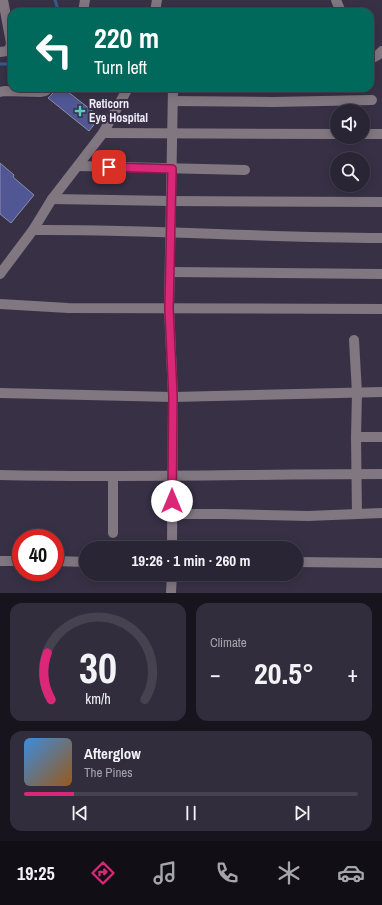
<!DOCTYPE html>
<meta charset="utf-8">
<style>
:root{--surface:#2a2534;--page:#322d3c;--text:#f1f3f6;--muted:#a5a5ac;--line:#46424f;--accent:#db2777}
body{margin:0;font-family:"Archivo Narrow",sans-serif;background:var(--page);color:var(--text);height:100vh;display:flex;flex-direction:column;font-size:15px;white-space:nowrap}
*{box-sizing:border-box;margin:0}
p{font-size:13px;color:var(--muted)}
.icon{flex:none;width:22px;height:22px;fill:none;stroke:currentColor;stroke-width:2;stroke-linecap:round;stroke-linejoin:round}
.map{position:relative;height:593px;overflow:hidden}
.details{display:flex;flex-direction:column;gap:10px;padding:10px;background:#17141d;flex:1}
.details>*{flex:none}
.banner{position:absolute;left:8px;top:8px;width:366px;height:84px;border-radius:12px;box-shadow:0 2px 10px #0003,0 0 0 1px var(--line);background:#00695c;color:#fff;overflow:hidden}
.buttons{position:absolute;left:330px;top:104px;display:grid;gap:8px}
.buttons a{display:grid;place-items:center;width:40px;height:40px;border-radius:50%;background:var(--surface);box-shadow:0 2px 10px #0003,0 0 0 1px var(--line);font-size:20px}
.speed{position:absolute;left:12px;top:529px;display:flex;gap:8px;font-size:20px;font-weight:700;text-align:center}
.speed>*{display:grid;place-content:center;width:52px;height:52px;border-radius:50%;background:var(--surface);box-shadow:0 2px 10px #0003,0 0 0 1px var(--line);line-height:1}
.speed .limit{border:6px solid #d22;background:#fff;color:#111}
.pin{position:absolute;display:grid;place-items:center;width:34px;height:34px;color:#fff;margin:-17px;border-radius:8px;box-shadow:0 2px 6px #0006}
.me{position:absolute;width:44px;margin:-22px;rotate:0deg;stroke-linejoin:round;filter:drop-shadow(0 0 3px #0008)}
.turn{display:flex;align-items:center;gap:14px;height:84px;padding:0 20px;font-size:18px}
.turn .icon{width:52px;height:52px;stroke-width:2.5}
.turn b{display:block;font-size:28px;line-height:34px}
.big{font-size:30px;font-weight:700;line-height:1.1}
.details .widget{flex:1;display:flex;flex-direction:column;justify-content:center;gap:6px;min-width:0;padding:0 14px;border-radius:12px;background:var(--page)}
.details .dial{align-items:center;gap:0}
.dial svg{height:104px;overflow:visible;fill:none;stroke:var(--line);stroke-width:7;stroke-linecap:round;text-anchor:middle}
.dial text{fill:var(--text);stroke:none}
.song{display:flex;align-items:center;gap:12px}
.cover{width:48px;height:48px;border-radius:6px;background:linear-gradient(135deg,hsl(210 70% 55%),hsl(30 70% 35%))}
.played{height:4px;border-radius:2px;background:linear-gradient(90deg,var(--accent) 15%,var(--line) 15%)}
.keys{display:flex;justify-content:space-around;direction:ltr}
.heat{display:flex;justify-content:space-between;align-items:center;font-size:22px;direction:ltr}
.details .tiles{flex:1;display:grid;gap:10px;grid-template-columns:1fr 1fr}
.widget:last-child{grid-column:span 2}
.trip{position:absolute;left:79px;top:541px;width:224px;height:40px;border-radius:20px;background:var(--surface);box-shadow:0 2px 10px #0003,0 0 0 1px var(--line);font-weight:700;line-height:40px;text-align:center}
.menu{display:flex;height:64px;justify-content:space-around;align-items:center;background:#110f15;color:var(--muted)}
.menu .icon{width:28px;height:28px}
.menu .on{color:var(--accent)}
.menu b{font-size:18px;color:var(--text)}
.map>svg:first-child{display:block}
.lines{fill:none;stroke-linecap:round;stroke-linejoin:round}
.stream{stroke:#335b90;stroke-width:3}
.building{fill:#515794;stroke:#8a8fa8}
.minor{stroke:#807781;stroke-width:10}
.route-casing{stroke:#8e194d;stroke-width:10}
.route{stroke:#db2777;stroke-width:7}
.poi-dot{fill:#54cdc6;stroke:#383146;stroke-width:1.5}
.labels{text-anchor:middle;stroke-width:4;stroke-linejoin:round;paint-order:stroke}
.poi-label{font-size:12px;font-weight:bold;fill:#f0ecfa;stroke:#383146;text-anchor:start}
</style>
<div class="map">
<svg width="382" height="593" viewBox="0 0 382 593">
<rect width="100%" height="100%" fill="#383146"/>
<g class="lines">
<g class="stream">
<polyline points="55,12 57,6 55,0"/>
<polyline points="0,64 12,64"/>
</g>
</g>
<g class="building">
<polygon points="55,88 63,88 100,117 89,131 48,98 53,93"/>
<polygon points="0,163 14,175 13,177 34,195 11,223 0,214"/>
</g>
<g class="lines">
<g class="minor">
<polyline points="336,0 341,12"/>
<polyline points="83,12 85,0"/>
<polyline points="155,12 157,0"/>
<polyline points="0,52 7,51 10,48 11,43 3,0"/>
<polyline points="370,59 378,55 382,51"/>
<polyline points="0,92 4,91 40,92 45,91 49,88"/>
<polyline points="173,101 273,102 372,100"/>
<polyline points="103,133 337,134"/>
<polyline points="363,134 382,134"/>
<polyline points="78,166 245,170"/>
<polyline points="52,199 171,201 382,202"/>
<path d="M33 230C149 229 266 238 382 238"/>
<polyline points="170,272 382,274"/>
<polyline points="0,274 33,230 52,199 103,133 128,88"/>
<polyline points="0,304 68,308 382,309"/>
<polyline points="354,340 357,393 356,437 357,514"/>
<polyline points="0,393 173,397 382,392"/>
<polyline points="356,437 382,437"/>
<path d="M0 475C127 478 255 474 382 474"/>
<polyline points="172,514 221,514 308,516 382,513"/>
<polyline points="113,533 113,476"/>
<polyline points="172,548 173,397 169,308 173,88"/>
<polyline points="0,561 21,561"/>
<polyline points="55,561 86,562"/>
<polyline points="296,562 382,563"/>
<polyline points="171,593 172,574"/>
</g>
</g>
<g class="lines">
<defs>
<polyline id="route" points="109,167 172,169 169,308 173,397 172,501"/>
</defs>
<use href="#route" class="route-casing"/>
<use href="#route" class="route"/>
</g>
<path class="poi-dot" d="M78 105h4v4h4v4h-4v4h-4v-4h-4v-4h4z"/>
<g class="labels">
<g class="poi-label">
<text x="89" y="108">Reticorn<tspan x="89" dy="14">Eye Hospital</tspan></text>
</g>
</g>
</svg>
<div class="buttons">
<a><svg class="icon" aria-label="sound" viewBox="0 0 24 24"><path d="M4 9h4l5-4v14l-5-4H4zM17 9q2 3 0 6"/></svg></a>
<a><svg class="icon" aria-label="search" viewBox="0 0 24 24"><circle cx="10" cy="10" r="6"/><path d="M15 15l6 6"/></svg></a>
</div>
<div class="speed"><div class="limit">40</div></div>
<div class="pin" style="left:109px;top:167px;background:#d93025"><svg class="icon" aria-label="arrive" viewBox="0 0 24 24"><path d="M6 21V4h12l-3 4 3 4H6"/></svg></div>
<svg class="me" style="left:172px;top:501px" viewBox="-20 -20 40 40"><circle r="19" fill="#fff"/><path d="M0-13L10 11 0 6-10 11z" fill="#db2777"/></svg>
<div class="trip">19:26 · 1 min · 260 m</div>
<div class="banner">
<div class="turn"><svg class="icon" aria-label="left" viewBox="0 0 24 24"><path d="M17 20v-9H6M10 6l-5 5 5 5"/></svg><div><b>220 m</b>Turn left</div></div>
</div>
</div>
<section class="details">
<div class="tiles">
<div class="widget dial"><svg viewBox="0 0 100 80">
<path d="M14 69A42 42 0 1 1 86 69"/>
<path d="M14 69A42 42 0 0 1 11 33" stroke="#db2777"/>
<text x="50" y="56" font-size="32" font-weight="700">30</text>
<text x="50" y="72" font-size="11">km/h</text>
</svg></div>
<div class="widget"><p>Climate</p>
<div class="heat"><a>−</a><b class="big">20.5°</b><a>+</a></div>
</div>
<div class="widget">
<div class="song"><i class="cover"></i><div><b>Afterglow</b><p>The Pines</p></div></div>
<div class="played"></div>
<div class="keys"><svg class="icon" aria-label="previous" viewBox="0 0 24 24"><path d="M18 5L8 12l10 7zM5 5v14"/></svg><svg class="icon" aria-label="pause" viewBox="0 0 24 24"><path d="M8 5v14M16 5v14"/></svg><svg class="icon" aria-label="next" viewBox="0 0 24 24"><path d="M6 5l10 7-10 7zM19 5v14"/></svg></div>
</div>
</div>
</section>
<nav class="menu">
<b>19:25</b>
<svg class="icon on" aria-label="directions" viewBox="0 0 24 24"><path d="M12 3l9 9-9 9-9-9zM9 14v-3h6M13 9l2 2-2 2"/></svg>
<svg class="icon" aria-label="music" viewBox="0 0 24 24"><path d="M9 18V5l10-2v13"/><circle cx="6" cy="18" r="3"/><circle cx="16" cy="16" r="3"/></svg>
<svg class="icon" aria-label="phone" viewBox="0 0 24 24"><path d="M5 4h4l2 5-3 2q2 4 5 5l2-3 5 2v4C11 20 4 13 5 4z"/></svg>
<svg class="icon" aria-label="climate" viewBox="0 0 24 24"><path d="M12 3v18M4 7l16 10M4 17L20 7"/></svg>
<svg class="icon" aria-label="car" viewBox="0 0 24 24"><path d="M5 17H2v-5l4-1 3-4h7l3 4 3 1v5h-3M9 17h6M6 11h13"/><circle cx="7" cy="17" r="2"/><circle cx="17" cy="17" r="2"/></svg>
</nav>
